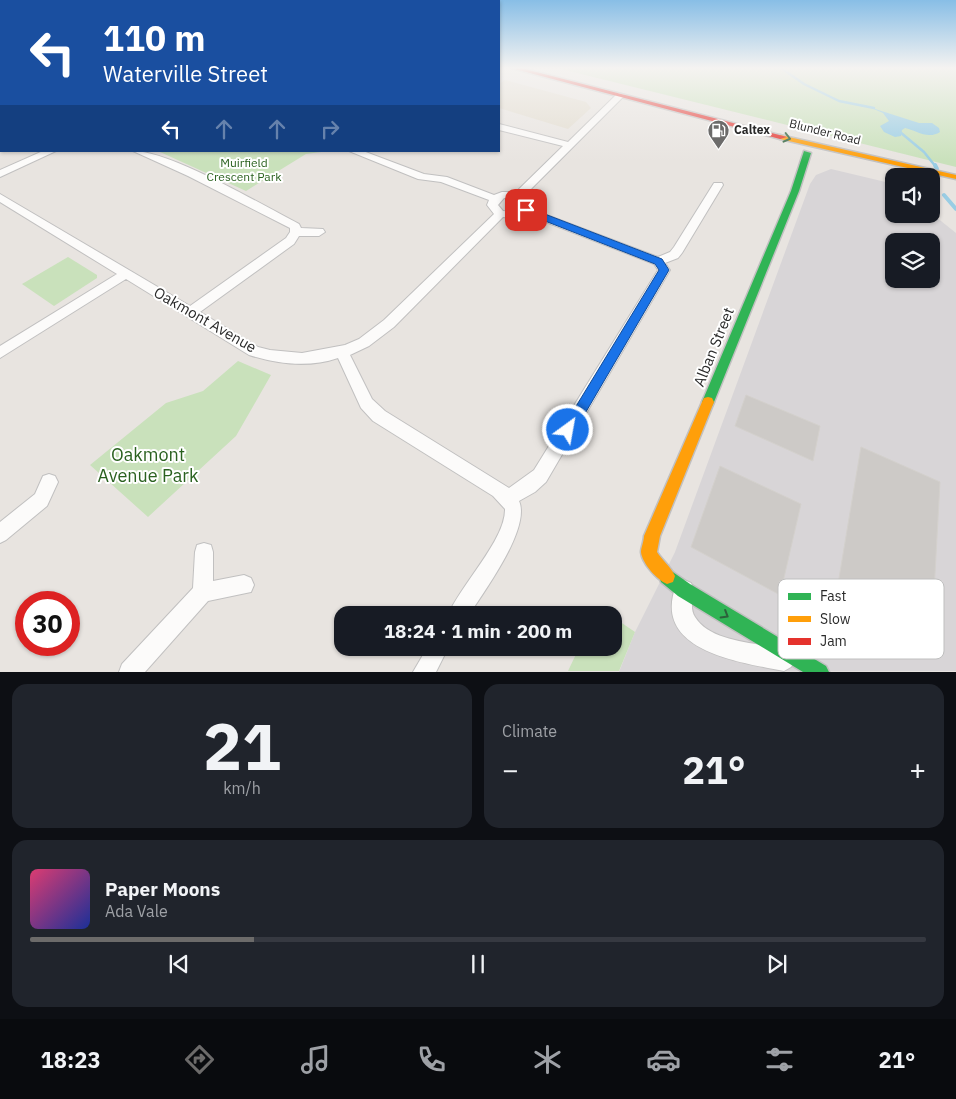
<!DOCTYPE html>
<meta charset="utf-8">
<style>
:root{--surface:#171b24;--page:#20242c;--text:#f1f3f6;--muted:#9ea1a6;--line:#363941;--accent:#6c6b6a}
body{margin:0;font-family:"IBM Plex Sans",sans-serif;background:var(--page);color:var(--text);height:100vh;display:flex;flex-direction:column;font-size:19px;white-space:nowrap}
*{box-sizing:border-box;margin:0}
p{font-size:16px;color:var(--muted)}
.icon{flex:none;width:28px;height:28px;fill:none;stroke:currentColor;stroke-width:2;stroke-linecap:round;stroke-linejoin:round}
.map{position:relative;height:672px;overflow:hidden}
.drawer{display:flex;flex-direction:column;gap:12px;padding:12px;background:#0d0f14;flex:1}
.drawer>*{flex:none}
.guide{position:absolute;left:0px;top:0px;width:500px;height:152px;box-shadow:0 1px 4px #0004;background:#1a4fa0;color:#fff;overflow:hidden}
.buttons{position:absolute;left:885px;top:168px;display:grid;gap:10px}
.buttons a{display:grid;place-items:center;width:55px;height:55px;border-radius:10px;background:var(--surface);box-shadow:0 1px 4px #0004;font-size:25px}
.speed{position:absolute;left:15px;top:591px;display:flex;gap:10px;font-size:25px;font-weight:700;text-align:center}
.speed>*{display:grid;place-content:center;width:65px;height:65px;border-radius:50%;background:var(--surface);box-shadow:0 1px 4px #0004;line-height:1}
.speed .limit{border:8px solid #d22;background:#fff;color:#111}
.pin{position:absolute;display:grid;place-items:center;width:42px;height:42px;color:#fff;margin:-21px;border-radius:10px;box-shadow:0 2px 8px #0006}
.me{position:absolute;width:55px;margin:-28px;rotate:32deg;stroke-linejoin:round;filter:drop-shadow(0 0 4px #0008)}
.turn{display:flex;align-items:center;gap:18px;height:105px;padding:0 20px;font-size:22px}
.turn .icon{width:65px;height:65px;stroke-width:2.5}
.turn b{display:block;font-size:35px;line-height:42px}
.lanes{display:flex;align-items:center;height:48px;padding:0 20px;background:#0003;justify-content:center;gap:25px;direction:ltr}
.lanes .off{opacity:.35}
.big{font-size:38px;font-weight:800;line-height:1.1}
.drawer .widget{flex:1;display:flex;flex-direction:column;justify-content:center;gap:8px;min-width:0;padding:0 18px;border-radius:15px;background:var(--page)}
.drawer .dial{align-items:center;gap:0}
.dial b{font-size:65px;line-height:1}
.song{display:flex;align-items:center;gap:15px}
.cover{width:60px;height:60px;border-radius:8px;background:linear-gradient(135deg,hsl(340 70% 55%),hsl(230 70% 35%))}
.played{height:5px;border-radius:2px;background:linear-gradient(90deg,var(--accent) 25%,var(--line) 25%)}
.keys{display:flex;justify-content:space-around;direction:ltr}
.heat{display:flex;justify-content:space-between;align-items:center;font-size:28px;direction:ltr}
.drawer .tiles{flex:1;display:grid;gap:12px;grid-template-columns:1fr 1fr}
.widget:last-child{grid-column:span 2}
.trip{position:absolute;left:334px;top:606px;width:288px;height:50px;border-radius:15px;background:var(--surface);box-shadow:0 1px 4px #0004;font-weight:800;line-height:50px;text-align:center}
.dock{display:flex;height:80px;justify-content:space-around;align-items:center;background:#090b0e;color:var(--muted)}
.dock .icon{width:35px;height:35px}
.dock .active{color:var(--accent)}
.dock b{font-size:22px;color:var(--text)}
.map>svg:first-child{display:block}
.industrial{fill:#d8d5d7;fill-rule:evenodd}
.education{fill:#e2dccf}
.green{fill:#c9e1bb}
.water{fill:#99cde4}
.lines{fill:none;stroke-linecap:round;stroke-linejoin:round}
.stream-far1{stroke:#99cde4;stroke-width:2.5}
.stream{stroke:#99cde4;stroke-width:4}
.building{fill:#cdcac7;stroke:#d3d0cc}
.street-casing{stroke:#c1c0c0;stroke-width:2}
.fast-casing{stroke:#c1c0c0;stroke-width:3}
.slow-casing{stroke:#c1c0c0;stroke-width:3}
.jam-casing{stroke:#c1c0c0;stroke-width:3}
.street{fill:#fcfbfa;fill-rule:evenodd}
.fast{fill:#30b455;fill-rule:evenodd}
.slow{fill:#ff9f0a;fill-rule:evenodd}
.jam{fill:#e5322d;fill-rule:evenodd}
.oneway{stroke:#2c613b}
.route{fill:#1a73e8;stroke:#114b97}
.labels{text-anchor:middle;stroke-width:4;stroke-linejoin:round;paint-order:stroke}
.far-poi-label{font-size:12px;font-weight:bold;fill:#2a2a2a;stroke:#fff;text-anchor:start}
.far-street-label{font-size:12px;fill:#2a2a2a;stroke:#fff}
.far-park-label{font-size:12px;fill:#2a611f;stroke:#fff}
.street-label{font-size:15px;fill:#2a2a2a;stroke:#fff}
.near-park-label{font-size:18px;fill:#2a611f;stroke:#fff}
.key{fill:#fff;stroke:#bfbfbf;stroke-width:1}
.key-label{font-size:14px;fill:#2a2a2a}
</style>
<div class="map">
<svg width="956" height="672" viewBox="0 0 956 672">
<rect width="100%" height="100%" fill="#e8e4e0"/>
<path class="industrial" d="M831 169 894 184V214L931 213 956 233V671L619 672 635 632 675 552 810 184 816 175ZM894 241H931V279H894Z"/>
<polygon class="education" points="505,80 586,102 591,108 568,129 499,108 499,84"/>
<g class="green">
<polygon points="557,68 956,68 956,167"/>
<polygon points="162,151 329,151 306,154 246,191 160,152"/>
<polygon points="68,257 97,275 97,278 54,306 22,284"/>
<polygon points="238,361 271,375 236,436 148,517 90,465 166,403 203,391"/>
<polygon points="613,617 635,632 619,671 568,671 579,648 612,648"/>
</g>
<path class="water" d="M869 107 919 123H932L939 128 940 132C928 140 915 130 905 128L902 130 901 136 895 137 884 132 880 126 889 121 883 113Z"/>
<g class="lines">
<g class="stream-far1">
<polyline points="781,68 804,84 839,101 874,108"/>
<polyline points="900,132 924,152 936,167"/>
</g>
<g class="stream">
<polyline points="935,165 937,169"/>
<polyline points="944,195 956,209"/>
</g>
</g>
<g class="building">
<polygon points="746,395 820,426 813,461 735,426"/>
<polygon points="861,447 940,482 931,647 836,596"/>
<polygon points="720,466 801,504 780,595 691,547"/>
</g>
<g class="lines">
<defs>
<g id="street">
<path d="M618 93 625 95 525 195 528 198 531 209 658 257 670 252 674 247 714 183H722L723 185 682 253 678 258 665 263 670 270 546 482 535 492 519 501C531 528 485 590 469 615H448C460 586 506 539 505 509L493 496 373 421 361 408 338 358C309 368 277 364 249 355L126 279 0 358V346L117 274 0 202V194L190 306 286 238 290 232V228L188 176 133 151C171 151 262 205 299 224L301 228 323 229 325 232 319 236H299L294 244 200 312 258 347 270 350 302 353 345 345 359 339 384 320 494 214 487 205 489 200 441 182 418 179 349 151H363L424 174 447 177 494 195 502 192H516L563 146 499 130V124L568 142ZM504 198 519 200 521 206 515 212 503 211 498 205ZM525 214 654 264 658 270 534 470 509 488 385 411 372 399 350 355 369 346 394 327 503 217 517 218Z"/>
<rect x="0" y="114" width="1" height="6"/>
<polygon points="43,151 56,151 0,177 0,170"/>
<polygon points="49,474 55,476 58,482 47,506 6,540 0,543 0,522 35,494 43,476"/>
<polygon points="204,543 211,545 213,552 213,581 244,575 251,578 254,585 251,592 208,601 145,672 119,672 122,664 193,588 195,552 197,545"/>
<path d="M684 580 691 583C696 594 688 607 695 617 712 645 764 641 791 653L795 660 791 667 784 671C740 662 649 651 677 583Z"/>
<polygon points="427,648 448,648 436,672 413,672"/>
</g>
<g id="fast">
<polygon points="804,151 811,153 799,191 714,402 712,406 708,407 704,406 702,402 791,191"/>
<polygon points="667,568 690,584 826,666 829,672 803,672 678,596 661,582 659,576 661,570"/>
</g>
<g id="slow">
<polygon points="780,135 956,175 956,179 780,139"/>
<path d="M708 397 712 398 714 402 660 536 657 552C662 560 671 567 675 576L673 582 667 584C657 580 642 563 641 552 641 548 644 541 644 536L702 402 704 398Z"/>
</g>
<polygon id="jam" points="511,68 521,68 787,137 780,139"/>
</defs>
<use href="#street" class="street-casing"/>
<use href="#fast" class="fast-casing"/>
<use href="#slow" class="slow-casing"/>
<use href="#jam" class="jam-casing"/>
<use href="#street" class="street"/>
<use href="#fast" class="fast"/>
<use href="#slow" class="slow"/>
<use href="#jam" class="jam"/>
</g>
<defs><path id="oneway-chevron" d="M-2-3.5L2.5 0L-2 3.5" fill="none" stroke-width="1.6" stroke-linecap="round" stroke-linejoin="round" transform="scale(1.25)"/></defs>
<g class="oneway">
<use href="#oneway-chevron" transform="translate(787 138) rotate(14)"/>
<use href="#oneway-chevron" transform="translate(725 615) rotate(31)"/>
</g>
<linearGradient id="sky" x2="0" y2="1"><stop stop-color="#88bee6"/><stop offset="0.42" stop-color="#f5f3f1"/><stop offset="1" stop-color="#f5f3f1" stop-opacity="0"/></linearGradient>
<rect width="956" height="162" fill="url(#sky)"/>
<polygon class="route" points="522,208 529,208 662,259 669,270 573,434 564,434 562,430 564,426 659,270 655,264 522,212"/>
<defs>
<symbol id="fuel-pin" viewBox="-11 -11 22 30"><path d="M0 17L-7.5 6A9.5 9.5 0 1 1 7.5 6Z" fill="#6c6b6a" stroke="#fff"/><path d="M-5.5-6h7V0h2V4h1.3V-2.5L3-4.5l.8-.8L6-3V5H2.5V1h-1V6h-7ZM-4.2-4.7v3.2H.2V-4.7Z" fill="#fff"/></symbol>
</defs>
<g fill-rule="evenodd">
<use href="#fuel-pin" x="706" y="118" width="25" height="34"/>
</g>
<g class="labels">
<g class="far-poi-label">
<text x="734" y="134">Caltex</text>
</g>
<g class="far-street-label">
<text transform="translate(825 132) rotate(14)" y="4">Blunder Road</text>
</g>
<g class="far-park-label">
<text x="244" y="167">Muirfield<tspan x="244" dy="14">Crescent Park</tspan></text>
</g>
<g class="street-label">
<text transform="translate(205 320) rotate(30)" y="5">Oakmont Avenue</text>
<text transform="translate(714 347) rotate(-68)" y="5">Alban Street</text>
</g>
<g class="near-park-label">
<text x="148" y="461">Oakmont<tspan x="148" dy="21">Avenue Park</tspan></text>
</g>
</g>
<rect x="778" y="579" width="166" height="80" rx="8" class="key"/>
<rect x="788" y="593" width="23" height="7" fill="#30b455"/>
<rect x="788" y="616" width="23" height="6" fill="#ff9f0a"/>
<rect x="788" y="638" width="23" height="7" fill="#e5322d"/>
<g class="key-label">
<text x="820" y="601">Fast</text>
<text x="820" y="624">Slow</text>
<text x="820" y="646">Jam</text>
</g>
</svg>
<div class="buttons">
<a><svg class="icon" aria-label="sound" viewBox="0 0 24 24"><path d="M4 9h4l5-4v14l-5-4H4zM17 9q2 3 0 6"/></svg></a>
<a><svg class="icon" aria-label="layers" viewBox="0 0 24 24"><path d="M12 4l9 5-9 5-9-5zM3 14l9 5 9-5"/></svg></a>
</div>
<div class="speed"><div class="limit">30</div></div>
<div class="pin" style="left:526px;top:210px;background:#d93025"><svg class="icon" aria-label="arrive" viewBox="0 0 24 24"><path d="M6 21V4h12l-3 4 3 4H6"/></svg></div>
<svg class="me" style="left:568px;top:430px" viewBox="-20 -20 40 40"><circle r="17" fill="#1a73e8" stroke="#fff" stroke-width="3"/><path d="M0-11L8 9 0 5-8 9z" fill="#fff"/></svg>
<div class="trip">18:24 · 1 min · 200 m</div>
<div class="guide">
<div class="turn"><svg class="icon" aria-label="left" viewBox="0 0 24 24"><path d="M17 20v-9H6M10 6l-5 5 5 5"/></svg><div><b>110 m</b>Waterville Street</div></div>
<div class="lanes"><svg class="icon" aria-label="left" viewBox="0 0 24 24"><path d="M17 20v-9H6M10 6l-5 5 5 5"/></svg><svg class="icon off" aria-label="ahead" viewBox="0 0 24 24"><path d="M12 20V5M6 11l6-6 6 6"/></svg><svg class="icon off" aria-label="ahead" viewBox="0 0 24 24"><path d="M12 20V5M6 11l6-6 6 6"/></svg><svg class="icon off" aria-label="right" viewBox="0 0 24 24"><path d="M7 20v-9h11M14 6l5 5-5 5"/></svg></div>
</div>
</div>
<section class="drawer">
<div class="tiles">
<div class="widget dial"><b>21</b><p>km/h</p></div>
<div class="widget"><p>Climate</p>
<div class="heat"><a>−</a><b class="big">21°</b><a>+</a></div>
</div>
<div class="widget">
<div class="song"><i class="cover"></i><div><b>Paper Moons</b><p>Ada Vale</p></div></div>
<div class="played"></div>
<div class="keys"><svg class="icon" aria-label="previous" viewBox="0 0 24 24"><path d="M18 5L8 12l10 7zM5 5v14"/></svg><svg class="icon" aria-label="pause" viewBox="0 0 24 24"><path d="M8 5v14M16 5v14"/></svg><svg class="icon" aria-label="next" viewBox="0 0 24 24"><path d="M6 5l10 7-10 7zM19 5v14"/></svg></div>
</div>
</div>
</section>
<nav class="dock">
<b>18:23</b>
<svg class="icon active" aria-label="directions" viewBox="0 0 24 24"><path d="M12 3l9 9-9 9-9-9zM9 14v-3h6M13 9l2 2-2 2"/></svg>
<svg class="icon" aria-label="music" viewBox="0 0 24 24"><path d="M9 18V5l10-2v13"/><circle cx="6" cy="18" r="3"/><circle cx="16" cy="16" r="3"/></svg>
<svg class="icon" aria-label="phone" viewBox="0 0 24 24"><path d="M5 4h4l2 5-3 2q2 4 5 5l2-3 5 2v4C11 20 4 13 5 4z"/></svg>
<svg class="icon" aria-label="climate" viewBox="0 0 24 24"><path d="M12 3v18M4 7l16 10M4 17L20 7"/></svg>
<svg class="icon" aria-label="car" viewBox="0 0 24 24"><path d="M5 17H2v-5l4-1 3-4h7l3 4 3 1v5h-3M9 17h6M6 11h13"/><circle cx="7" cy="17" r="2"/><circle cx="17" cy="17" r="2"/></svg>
<svg class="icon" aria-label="filters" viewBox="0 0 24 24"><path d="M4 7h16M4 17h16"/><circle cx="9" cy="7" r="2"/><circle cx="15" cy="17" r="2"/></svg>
<b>21°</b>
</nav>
